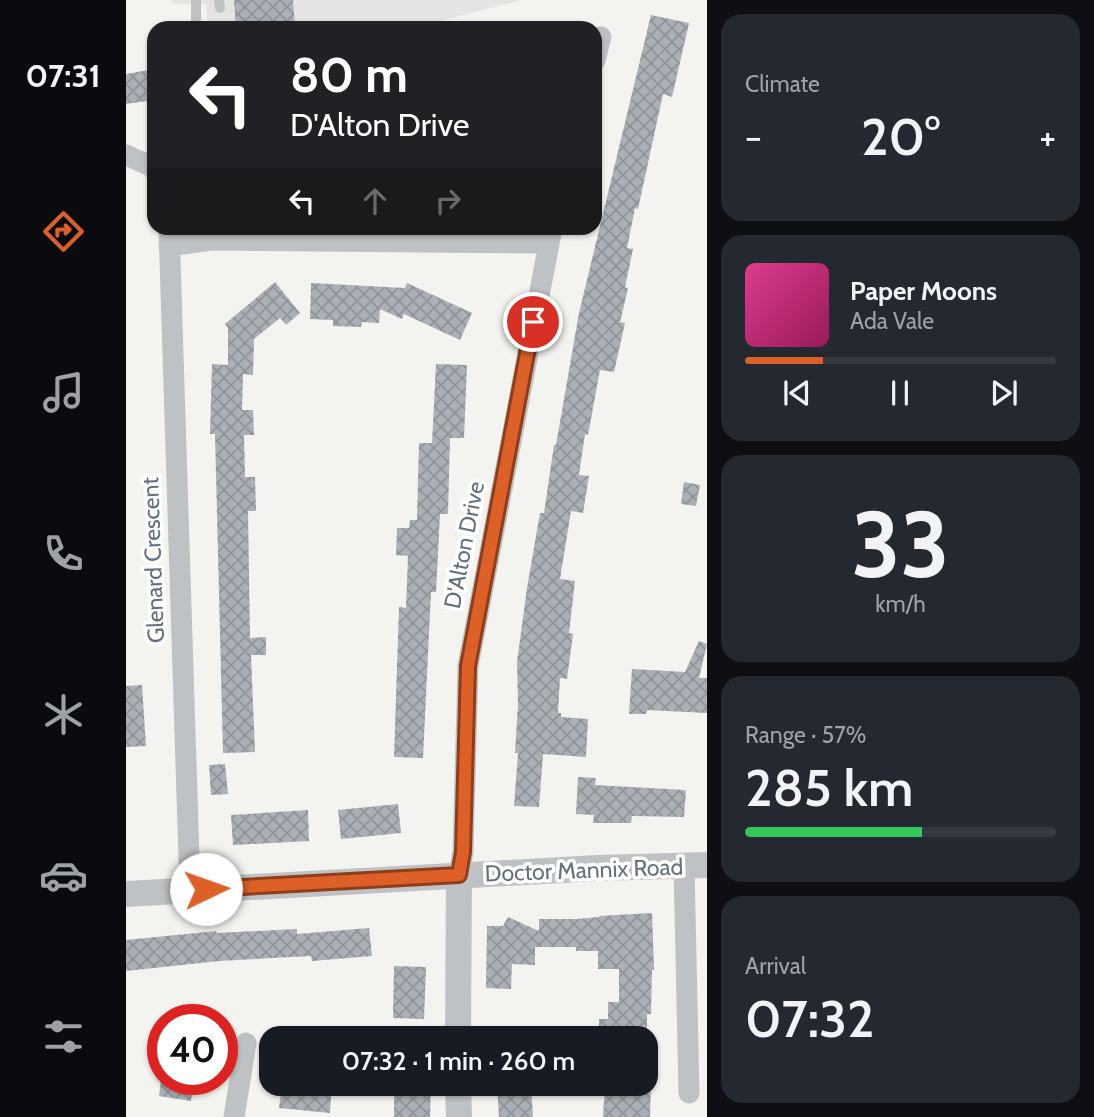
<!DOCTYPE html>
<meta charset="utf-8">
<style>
:root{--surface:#171b24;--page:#242831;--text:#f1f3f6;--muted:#9ea1a6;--line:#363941;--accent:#dc6027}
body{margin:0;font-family:Cabin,sans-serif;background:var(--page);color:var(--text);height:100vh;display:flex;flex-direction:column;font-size:26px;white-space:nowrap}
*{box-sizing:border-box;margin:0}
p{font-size:23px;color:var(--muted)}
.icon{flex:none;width:38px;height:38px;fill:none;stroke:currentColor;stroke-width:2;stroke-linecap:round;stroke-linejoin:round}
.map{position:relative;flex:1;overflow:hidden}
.details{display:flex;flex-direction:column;gap:14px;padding:14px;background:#0d0f14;width:387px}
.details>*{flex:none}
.top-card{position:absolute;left:21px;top:21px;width:455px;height:214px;border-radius:21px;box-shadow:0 2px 5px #0004;background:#202124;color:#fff;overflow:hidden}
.speed{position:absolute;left:21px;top:1004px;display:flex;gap:14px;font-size:35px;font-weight:700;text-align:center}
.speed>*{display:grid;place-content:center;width:91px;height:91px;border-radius:50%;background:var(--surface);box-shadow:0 2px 5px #0004;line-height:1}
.speed .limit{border:10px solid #d22;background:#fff;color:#111}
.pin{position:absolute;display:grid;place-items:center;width:60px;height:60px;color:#fff;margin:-30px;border:4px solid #fff;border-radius:50%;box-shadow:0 2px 7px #0007}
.me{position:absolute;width:77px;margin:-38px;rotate:87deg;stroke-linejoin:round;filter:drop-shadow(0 0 5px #0008)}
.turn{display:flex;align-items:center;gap:24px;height:147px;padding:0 28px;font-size:32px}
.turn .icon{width:91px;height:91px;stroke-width:2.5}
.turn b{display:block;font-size:49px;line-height:60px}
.lanes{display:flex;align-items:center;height:66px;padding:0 28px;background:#0003;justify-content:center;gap:35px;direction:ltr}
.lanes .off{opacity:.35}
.big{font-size:52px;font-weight:600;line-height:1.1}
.details .card{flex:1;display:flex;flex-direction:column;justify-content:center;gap:10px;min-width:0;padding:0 24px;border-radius:21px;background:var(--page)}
.details .dial{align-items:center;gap:0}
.dial b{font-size:91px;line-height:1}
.song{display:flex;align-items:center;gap:21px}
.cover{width:84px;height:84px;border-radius:10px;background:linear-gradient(135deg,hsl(330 70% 55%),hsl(330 70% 35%))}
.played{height:7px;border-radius:4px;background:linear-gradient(90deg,var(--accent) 25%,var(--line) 25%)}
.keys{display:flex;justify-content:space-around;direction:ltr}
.heat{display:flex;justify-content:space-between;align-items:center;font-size:38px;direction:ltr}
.charge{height:10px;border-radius:5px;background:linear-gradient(90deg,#34c759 57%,var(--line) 0)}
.trip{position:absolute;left:133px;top:1026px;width:399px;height:70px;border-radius:21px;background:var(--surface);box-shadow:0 2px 5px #0004;font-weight:600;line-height:70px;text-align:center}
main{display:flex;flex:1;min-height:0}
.menu{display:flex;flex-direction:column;width:126px;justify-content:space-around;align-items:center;background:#090b0e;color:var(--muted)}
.menu .icon{width:49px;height:49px}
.menu .active{color:var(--accent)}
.menu b{font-size:32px;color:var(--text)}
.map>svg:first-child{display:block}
.built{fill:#e4e5e3}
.building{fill:url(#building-cross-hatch)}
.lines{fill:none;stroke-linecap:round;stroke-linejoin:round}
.service{stroke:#bec2c5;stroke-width:10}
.minor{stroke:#bec2c5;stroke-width:21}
.tertiary{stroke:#bec2c5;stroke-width:26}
.route-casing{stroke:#8f3e19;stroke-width:18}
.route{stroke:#dc6027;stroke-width:12}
.labels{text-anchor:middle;stroke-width:7;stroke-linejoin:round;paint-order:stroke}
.street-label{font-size:23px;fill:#63717f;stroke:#fff}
</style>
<main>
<nav class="menu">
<b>07:31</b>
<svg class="icon active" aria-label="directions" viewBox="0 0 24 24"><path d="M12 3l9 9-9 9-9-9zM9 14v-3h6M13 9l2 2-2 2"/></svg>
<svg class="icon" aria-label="music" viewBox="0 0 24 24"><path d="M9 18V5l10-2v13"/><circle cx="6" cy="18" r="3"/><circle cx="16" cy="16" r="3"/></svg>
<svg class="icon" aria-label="phone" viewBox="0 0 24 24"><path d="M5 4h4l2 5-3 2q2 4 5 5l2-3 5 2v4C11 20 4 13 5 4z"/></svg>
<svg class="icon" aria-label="climate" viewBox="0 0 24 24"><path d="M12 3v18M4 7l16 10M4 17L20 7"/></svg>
<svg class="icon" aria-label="car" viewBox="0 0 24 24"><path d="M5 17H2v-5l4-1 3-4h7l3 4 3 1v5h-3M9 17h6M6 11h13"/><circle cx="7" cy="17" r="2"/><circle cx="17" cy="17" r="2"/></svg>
<svg class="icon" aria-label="filters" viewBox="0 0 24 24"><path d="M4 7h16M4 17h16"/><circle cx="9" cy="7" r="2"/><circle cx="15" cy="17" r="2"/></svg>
</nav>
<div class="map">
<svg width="582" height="1117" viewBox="0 0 582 1117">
<defs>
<pattern id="building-cross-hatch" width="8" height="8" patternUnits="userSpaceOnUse" patternTransform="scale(1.75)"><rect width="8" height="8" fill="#aab0b5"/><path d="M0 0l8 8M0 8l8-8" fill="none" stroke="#8e9498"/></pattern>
</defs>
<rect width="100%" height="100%" fill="#f3f4ef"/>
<polygon class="built" points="44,0 396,0 318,20 303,28 82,28 80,4 47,4"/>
<g class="building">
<polygon points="108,0 167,0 169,28 110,28"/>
<polygon points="525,15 563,23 546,97 537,94 512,209 509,208 501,248 507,249 499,287 502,288 494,322 499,323 488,372 474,370 462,435 459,434 453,475 463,476 457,513 445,511 434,579 449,581 443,633 447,634 441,679 434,678 432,713 435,713 435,717 462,719 460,757 417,754 413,807 388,806 392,753 389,753 392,704 391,662 401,588 414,513 418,513 428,445 430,445 453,313"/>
<polygon points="28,69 28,100 0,104 0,74"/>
<polygon points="149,282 174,313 160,325 154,318 128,339 127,375 117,374 116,410 127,410 128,435 118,435 119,477 129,477 130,511 122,511 124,638 140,637 140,655 125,655 129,752 97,753 89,434 84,434 86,364 102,365 102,328 99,324"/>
<polygon points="185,283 279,288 281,283 346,313 334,340 278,314 276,319 254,309 253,323 236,322 235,327 207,326 207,320 184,319"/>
<polygon points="310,364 341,365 338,438 324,438 322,514 314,514 310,592 305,592 297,758 268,757 273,607 280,608 282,556 270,555 271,528 283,528 284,520 291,520 293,443 306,443"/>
<polygon points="558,482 574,485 570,506 555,504"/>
<polygon points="573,641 581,644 573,678 581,678 581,713 521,710 520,714 503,714 506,669 559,672"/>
<polygon points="16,685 20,746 0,747 0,686"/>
<polygon points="99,764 102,794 85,795 83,765"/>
<polygon points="452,777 470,778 469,785 558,790 560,791 558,817 506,816 505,823 467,823 468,815 450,814"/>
<polygon points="272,804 275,833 215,839 212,810"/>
<polygon points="182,810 183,841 107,845 105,815"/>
<polygon points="526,913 528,970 526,970 525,1014 521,1014 521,1038 473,1038 473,1019 482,1019 482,1002 493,1002 493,969 472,969 472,951 450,951 450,947 409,947 409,965 386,964 385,989 360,988 361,926 377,926 382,917 413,931 413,919 450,919 473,917 473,916"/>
<polygon points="243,928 246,956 186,961 185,956 93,961 0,971 0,940 90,931 91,933 171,929 171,934"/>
<polygon points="268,966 300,967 298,1019 267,1018"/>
<polygon points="35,1080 68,1080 65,1101 33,1096"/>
<polygon points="156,1083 192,1083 190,1095 205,1096 204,1113 153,1108"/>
<polygon points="268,1083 305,1083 304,1117 268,1117"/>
<polygon points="405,1083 407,1117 373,1117 371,1085"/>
<polygon points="483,1083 525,1083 524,1117 477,1117 479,1084"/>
</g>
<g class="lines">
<g class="service">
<polyline points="70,0 70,28"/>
<polyline points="93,0 94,8"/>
</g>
<g class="minor">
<polyline points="469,60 475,37"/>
<polyline points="0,155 27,167 28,170"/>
<polyline points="43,228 64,890"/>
<polyline points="43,246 85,240 422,243"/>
<polyline points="558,866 563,1093"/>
<polyline points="333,875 337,852 342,666 426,228"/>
<polyline points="108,1117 120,1043"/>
</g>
<g class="tertiary">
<polyline points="0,894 472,868 582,865"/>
<polyline points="332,1038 333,875"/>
<polyline points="332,1083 333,1117"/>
</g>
</g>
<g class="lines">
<defs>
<polyline id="route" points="80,889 333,875 337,852 342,666 407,322"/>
</defs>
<use href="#route" class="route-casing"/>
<use href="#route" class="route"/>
</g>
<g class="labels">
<g class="street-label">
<text transform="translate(338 545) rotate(-79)" y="8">D'Alton Drive</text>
<text transform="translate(27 560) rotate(-92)" y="8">Glenard Crescent</text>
<text transform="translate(458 870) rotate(-2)" y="8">Doctor Mannix Road</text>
</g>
</g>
</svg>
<div class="speed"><div class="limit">40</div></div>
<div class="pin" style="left:407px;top:322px;background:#d93025"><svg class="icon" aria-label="arrive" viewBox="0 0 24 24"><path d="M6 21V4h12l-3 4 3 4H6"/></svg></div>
<svg class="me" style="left:80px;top:889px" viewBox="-20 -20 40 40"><circle r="19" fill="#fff"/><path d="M0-13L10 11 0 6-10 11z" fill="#dc6027"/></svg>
<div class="trip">07:32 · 1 min · 260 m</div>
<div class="top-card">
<div class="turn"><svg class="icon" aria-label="left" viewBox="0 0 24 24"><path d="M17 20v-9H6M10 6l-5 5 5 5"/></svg><div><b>80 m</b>D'Alton Drive</div></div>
<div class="lanes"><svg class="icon" aria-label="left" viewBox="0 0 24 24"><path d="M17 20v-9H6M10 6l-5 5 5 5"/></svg><svg class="icon off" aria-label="ahead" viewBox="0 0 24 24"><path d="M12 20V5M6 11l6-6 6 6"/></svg><svg class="icon off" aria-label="right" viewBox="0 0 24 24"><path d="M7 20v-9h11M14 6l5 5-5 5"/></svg></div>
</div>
</div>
<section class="details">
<div class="card"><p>Climate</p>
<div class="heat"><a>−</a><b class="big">20°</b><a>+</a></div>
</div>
<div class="card">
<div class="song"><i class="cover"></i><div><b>Paper Moons</b><p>Ada Vale</p></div></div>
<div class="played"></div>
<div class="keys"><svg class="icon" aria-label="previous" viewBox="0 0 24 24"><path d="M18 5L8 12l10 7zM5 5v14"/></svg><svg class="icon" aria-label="pause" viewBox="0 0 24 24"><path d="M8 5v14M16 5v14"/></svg><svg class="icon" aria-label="next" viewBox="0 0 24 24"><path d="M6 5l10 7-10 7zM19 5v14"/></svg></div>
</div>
<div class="card dial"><b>33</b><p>km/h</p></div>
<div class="card"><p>Range · 57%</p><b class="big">285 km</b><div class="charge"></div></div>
<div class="card"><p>Arrival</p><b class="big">07:32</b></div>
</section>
</main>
